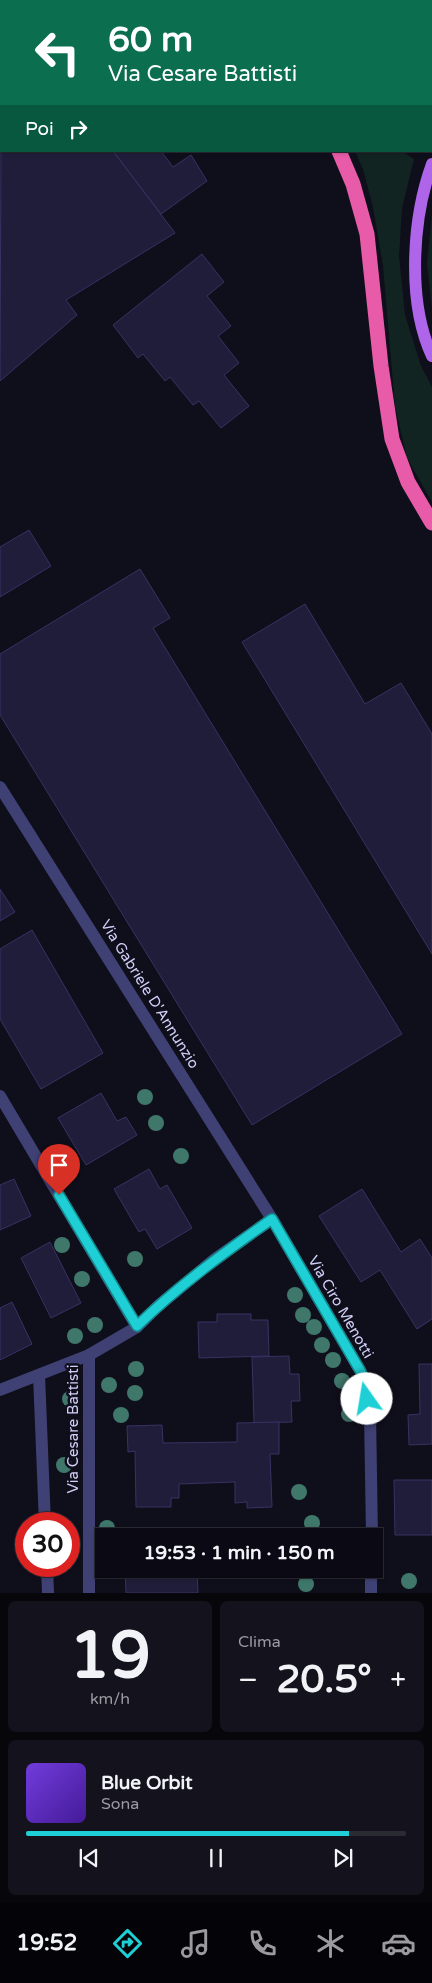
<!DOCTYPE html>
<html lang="it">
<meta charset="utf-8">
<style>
:root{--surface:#0b0a14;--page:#14131d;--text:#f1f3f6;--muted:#9a9aa0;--line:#2b2b34;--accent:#1ed0d5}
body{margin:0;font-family:"Varela Round",sans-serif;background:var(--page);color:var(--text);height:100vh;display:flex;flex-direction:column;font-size:19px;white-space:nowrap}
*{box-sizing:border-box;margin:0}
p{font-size:16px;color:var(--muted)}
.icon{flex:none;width:28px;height:28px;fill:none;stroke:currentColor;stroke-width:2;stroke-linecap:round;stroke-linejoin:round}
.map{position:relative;height:1593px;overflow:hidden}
.side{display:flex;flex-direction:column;gap:8px;padding:8px;background:#06060b;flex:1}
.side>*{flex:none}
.hud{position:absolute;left:0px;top:0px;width:432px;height:152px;box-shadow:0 1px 4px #0004,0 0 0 1px var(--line);background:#0b6e4f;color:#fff;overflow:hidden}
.speed{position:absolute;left:15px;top:1512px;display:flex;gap:10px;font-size:25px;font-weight:700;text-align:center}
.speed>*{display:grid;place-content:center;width:65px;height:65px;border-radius:50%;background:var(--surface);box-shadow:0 1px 4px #0004,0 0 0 1px var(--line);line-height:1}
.speed .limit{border:8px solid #d22;background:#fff;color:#111}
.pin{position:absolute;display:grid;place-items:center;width:42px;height:42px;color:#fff;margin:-51px -21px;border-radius:50% 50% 50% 0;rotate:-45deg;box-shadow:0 0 5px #0007}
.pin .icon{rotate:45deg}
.me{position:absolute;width:55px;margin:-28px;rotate:347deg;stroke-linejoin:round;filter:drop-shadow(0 0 4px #0008)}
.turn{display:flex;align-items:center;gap:18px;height:105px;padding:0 25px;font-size:22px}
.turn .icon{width:65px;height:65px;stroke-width:2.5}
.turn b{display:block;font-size:35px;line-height:42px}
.then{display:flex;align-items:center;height:48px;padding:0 25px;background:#0003;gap:10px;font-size:19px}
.big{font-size:38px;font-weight:800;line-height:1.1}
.side .widget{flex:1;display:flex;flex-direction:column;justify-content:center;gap:8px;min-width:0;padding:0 18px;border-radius:8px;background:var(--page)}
.side .dial{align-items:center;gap:0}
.dial b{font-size:65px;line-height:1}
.song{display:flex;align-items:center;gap:15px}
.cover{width:60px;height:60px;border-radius:8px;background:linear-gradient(135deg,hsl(260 70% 55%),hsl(260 70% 35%))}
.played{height:5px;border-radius:2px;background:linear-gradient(90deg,var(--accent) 85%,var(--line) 85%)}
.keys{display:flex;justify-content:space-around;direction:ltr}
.heat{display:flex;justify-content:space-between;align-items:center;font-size:28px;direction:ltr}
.side .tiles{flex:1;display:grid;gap:8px;grid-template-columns:1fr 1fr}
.widget:last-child{grid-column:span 2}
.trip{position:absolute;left:95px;top:1528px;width:288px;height:50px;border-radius:0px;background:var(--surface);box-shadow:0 1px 4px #0004,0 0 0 1px var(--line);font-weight:800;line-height:50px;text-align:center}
.tabs{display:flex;height:80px;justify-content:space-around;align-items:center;background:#040408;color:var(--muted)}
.tabs .icon{width:35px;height:35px}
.tabs .current{color:var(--accent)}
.tabs b{font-size:22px;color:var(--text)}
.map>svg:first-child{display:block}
.green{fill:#122422}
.building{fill:#201d3a;stroke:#383263}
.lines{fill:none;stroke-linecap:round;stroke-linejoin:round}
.minor{stroke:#3f4174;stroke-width:12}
.major{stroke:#ae65e9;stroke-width:12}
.highway{stroke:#e85ba9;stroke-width:15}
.tree{fill:#3f776b}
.route-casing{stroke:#14878a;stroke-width:12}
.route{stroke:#1ed0d5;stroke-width:9}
.labels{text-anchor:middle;stroke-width:5;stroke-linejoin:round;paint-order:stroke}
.street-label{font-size:15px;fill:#d1cff8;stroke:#0f0e1b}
</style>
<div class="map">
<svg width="432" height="1593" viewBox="0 0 432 1593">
<rect width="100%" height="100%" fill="#0f0e1b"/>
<g class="green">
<polygon points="355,151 402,151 414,159 402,208 399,256 405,315 421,366 432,387 432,502 407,458 395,406 383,266 373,207 363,169"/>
<polygon points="432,214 432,309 427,264"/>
</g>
<g class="building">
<polygon points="1,139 1,151 113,151 175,233 66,300 77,315 0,381"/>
<polygon points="113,151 161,151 173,167 191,155 207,181 161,214"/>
<polygon points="202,254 224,282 207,296 231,326 218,336 239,363 224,375 249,406 221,428 199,401 193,405 170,377 165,381 143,354 138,358 113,325"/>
<polygon points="29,530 51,566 0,597 0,547"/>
<polygon points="140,569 170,618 153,628 402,1034 252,1125 0,715 0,654"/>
<polygon points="305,604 365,704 401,683 432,734 432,954 242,642"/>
<polygon points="0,889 15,912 0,921"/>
<polygon points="32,930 103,1053 41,1089 0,1019 0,949"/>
<polygon points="101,1093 117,1121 126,1117 137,1135 86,1165 58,1118"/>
<polygon points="149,1169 160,1189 167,1185 192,1228 157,1249 145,1229 139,1232 114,1189"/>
<polygon points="14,1179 31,1216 0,1230 0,1185"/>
<polygon points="362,1189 401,1252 420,1239 432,1258 432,1319 417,1329 380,1270 361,1282 319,1216"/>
<polygon points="50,1242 81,1303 51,1318 21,1258"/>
<polygon points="12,1302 32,1344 0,1360 0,1308"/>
<polygon points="217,1314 251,1314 251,1320 268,1320 269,1356 199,1358 198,1322 217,1322"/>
<polygon points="289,1356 290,1374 299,1374 300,1401 291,1401 292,1422 254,1423 252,1357"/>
<polygon points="419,1364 432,1364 432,1444 409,1445 408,1415 420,1414"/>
<polygon points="279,1422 279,1454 270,1454 272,1507 247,1508 247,1502 235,1503 235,1482 179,1484 179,1498 171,1498 171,1507 136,1507 135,1451 128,1452 127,1426 162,1425 163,1443 237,1442 237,1423"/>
<polygon points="394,1480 432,1480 432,1535 395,1535"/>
<polygon points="125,1569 197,1569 198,1593 126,1593"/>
</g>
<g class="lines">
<g class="minor">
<polyline points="22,0 26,1"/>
<polyline points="0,787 272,1219 361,1372 370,1412 372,1536"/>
<polyline points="0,1096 137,1327"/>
<polyline points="89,1355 89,1593"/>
<polyline points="39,1375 45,1524"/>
<polyline points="0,1390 89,1355 137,1327 158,1306 215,1259 272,1219"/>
<polyline points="47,1566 48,1593"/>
<polyline points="371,1593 371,1569"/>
</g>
<path class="major" d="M432 164C412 219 407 302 432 356"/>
<g class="highway">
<polyline points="147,0 150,1"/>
<polyline points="208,0 211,1"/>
<polyline points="334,0 336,1"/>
<polyline points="427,0 430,1"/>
<polyline points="431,61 432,62"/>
<polyline points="431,131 432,131"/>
<polyline points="339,151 353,184 367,234 381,366 392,439 408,482 432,523"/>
</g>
</g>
<g class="tree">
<circle cx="145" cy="1097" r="8"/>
<circle cx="156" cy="1123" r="8"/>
<circle cx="181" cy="1156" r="8"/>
<circle cx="62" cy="1245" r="8"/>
<circle cx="135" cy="1259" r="8"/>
<circle cx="82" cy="1279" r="8"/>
<circle cx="295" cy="1295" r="8"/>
<circle cx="303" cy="1315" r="8"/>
<circle cx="95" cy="1325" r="8"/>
<circle cx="314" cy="1327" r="8"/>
<circle cx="75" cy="1336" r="8"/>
<circle cx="322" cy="1345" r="8"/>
<circle cx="333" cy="1360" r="8"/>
<circle cx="136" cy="1369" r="8"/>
<circle cx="342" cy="1381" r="8"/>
<circle cx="109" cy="1385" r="8"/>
<circle cx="135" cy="1393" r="8"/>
<circle cx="349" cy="1395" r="8"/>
<circle cx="70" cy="1399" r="8"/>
<circle cx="349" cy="1414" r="8"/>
<circle cx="121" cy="1415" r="8"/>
<circle cx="64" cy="1465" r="8"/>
<circle cx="299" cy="1492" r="8"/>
<circle cx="312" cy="1523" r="8"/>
<circle cx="107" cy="1528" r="8"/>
<circle cx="409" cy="1581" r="8"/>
<circle cx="306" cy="1584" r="8"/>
</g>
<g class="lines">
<defs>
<path id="route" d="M59 1195 137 1326C178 1286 225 1252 272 1219L361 1372 367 1399"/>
</defs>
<use href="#route" class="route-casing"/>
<use href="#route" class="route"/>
</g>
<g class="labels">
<g class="street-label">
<text transform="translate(150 994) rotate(58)" y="5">Via Gabriele D'Annunzio</text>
<text transform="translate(341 1307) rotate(60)" y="5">Via Ciro Menotti</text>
<text transform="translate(73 1429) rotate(-90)" y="5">Via Cesare Battisti</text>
</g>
</g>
</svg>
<div class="speed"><div class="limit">30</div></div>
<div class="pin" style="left:59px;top:1195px;background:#d93025"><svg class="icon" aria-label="arrive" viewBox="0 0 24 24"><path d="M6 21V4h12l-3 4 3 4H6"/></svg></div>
<svg class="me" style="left:367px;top:1399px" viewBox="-20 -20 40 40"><circle r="19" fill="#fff"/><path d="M0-13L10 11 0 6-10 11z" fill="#1ed0d5"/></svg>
<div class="trip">19:53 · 1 min · 150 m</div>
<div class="hud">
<div class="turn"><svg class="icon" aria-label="left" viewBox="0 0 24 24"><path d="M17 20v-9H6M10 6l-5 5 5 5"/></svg><div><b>60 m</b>Via Cesare Battisti</div></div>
<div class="then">Poi<svg class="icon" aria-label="right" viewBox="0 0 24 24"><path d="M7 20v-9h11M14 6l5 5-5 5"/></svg></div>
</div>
</div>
<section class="side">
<div class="tiles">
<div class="widget dial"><b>19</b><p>km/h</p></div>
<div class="widget"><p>Clima</p>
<div class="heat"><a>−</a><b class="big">20.5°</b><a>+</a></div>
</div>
<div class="widget">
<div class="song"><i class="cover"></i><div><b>Blue Orbit</b><p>Sona</p></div></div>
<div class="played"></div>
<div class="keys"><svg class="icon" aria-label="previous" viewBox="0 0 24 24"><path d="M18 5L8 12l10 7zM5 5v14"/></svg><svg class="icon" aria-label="pause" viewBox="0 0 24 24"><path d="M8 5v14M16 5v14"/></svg><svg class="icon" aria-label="next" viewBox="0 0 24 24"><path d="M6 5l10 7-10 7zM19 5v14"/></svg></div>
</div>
</div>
</section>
<nav class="tabs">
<b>19:52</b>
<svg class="icon current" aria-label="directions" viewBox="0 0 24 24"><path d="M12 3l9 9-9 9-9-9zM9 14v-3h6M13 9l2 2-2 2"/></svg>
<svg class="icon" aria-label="music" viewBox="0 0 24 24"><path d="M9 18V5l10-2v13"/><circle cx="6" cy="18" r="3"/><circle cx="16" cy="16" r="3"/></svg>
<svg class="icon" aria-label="phone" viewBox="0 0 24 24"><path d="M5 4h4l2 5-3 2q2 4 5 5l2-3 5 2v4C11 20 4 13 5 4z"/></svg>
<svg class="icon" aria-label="climate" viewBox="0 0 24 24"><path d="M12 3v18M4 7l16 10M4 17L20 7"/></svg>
<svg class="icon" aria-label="car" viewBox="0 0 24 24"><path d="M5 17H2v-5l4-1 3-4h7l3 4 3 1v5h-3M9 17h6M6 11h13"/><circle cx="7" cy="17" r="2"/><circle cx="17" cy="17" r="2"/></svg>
</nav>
